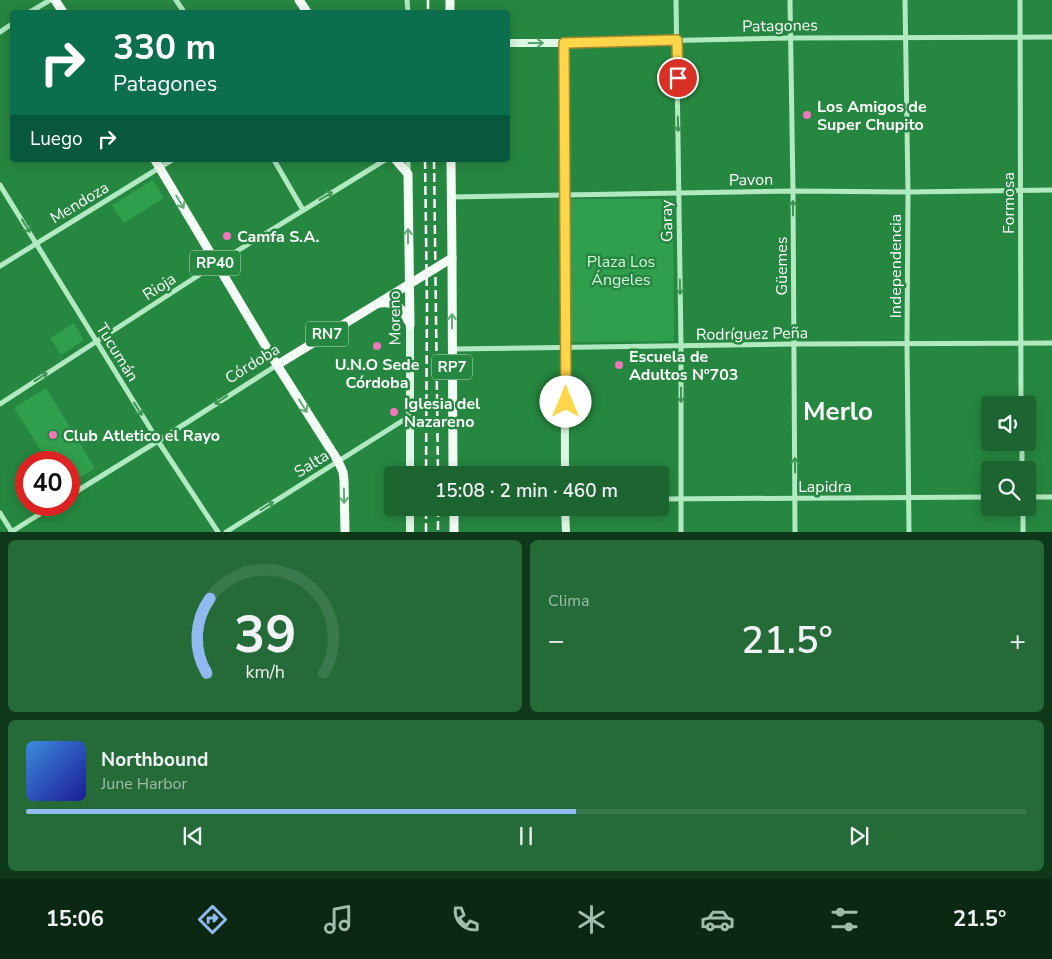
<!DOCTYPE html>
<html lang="es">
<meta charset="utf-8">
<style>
:root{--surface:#1c6530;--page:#256b38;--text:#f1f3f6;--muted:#a0bdab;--line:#3a794c;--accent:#90b9f0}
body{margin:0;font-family:"Nunito Sans",sans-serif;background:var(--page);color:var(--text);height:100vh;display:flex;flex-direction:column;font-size:19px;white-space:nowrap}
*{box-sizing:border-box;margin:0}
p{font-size:16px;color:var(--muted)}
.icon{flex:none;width:28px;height:28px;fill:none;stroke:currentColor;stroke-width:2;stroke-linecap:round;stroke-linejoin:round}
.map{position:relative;height:532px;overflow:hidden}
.panel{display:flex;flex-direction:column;gap:8px;padding:8px;background:#0f381a;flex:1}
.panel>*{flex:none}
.top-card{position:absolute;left:10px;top:10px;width:500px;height:152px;border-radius:5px;box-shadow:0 2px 12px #0003;background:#0b6e4f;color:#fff;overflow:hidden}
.tools{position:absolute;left:981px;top:396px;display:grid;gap:10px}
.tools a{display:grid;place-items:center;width:55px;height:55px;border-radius:5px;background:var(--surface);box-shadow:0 2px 12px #0003;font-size:25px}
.speed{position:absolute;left:15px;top:451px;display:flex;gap:10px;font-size:25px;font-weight:700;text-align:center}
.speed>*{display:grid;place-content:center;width:65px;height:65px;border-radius:50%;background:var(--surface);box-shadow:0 2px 12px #0003;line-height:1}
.speed .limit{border:8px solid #d22;background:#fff;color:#111}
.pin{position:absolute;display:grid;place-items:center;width:42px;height:42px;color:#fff;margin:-21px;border:2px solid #fff;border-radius:50%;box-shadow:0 1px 5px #0007}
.me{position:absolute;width:55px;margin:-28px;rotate:0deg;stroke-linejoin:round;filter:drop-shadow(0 0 4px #0008)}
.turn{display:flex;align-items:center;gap:18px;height:105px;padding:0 20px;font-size:22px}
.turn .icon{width:65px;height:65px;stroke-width:2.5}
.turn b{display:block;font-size:35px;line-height:42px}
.then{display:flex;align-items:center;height:48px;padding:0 20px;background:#0003;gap:10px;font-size:19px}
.big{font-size:38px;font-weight:600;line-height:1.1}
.panel .card{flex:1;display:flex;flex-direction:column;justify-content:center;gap:8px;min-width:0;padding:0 18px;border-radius:8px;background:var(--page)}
.panel .dial{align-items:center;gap:0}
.dial svg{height:130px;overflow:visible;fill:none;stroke:var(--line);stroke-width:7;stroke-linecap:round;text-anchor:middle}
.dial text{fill:var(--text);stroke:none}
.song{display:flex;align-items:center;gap:15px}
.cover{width:60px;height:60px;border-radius:8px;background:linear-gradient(135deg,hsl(210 70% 55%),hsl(240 70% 35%))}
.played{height:5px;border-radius:2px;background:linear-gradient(90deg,var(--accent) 55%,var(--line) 55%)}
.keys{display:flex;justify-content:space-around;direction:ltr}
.heat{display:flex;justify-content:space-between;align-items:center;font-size:28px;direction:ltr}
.panel .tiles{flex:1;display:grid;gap:8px;grid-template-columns:1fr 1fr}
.card:last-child{grid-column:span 2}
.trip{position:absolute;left:384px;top:466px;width:285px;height:50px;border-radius:5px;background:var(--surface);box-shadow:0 2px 12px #0003;font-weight:600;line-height:50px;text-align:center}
.tabs{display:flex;height:80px;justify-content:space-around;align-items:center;background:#0b2813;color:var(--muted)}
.tabs .icon{width:35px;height:35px}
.tabs .current{color:var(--accent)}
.tabs b{font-size:22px;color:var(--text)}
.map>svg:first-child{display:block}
.green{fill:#309f4d}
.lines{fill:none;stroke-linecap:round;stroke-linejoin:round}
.street{stroke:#b1e9c0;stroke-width:5}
.secondary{stroke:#dcf7e3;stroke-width:8}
.primary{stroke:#f4fef7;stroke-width:9}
.rail{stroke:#fff;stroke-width:2.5;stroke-dasharray:9 4;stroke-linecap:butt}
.oneway{stroke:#54a369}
.oneway2{stroke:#3b9653}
.oneway3{stroke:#64ab77}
.route-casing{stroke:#a68a30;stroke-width:12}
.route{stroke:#ffd54a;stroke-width:9}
.poi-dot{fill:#f276be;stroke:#268740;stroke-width:2}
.labels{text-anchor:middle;stroke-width:5;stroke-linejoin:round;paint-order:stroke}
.shield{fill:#268740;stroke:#bedbc6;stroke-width:1}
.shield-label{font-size:15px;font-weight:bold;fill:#fff}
.street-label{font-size:16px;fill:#fff;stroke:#268740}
.poi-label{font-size:16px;font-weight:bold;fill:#fff;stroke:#268740;text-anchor:start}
.park-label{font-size:16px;fill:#d5f7de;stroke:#268740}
.town-label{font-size:26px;font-weight:bold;fill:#fff;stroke:#268740}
</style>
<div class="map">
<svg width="1052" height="532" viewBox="0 0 1052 532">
<rect width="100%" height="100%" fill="#268740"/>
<g class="green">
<polygon points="153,180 164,198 124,223 112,205"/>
<polygon points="569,199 673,199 674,341 570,342"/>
<polygon points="74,323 84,340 61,355 50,338"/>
<polygon points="46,388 95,468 69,484 69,462 48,462 14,408"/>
</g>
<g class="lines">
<g class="street">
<polyline points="176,0 184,12"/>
<polyline points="407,0 408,12"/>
<polyline points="676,0 681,346 681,532"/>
<polyline points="790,0 793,191 795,532"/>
<polyline points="905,0 908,192 907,344 909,532"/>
<polyline points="1020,0 1021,405"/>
<polyline points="30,12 50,0"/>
<polyline points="0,32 12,24"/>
<polyline points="564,43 790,38 1052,37"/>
<polyline points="274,160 303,210"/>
<polyline points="408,160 408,174"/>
<polyline points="0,185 158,441 218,532"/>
<polyline points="451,197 793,191 908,192 1052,190"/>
<polyline points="0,266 172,160"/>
<polyline points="452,349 793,344 1052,343"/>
<polyline points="0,404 216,264 385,160"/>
<polyline points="1022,442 1022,470"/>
<polyline points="69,496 158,441 277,365"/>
<polyline points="1028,497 1052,497"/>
<polyline points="660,499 990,497"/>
<polyline points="1023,508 1023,532"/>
<polyline points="0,513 12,532"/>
<polyline points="11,532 54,505"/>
<polyline points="226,532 410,416"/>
</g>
<g class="secondary">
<polyline points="508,43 564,43 565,475"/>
<polyline points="410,325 410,475"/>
<polyline points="565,508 566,532"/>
<polyline points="410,532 410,508"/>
</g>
<g class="primary">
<polyline points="55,0 63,12"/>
<polyline points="299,0 307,12"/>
<polyline points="450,0 450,12"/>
<polyline points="155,160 277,365 338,461 343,472 344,480 345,532"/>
<polyline points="396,160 408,174 410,325"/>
<polyline points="451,160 452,258 453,475"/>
<path d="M380 303C394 301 403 308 408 321"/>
<polyline points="277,365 452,258"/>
<polyline points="454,508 454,532"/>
</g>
<g class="rail">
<polyline points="428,0 428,12"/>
<polyline points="425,160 427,305 426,475"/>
<polyline points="434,160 438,475"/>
<polyline points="438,508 438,532"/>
<polyline points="426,532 426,508"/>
</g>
</g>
<defs><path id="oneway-shaft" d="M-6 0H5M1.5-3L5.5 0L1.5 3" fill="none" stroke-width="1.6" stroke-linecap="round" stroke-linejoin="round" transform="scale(1.25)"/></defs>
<use class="oneway" href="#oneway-shaft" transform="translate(536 43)"/>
<g class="oneway2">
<use href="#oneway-shaft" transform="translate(678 124) rotate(89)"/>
<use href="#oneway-shaft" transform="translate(326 196) rotate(-31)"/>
<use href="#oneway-shaft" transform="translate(793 208) rotate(-90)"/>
<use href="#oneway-shaft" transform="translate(26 226) rotate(58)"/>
<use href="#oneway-shaft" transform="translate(680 287) rotate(89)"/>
<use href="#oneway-shaft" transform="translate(41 377) rotate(-33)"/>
<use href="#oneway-shaft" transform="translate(681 395) rotate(90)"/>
<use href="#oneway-shaft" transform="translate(221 400) rotate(147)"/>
<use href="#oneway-shaft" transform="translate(138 409) rotate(58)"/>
<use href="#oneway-shaft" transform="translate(795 465) rotate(-91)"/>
<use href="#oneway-shaft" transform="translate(267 506) rotate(-32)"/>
</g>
<g class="oneway3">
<use href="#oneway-shaft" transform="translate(180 202) rotate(59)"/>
<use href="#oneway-shaft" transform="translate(408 236) rotate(-90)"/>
<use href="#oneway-shaft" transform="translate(452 321) rotate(-90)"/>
<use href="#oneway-shaft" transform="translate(303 406) rotate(58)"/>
<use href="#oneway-shaft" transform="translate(344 496) rotate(89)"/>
</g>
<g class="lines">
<defs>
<polyline id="route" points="566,402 564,43 677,40 678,78"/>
</defs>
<use href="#route" class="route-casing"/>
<use href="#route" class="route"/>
</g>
<g class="poi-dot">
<circle cx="807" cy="115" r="5"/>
<circle cx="227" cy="236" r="5"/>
<circle cx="377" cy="346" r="5"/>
<circle cx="619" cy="365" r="5"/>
<circle cx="394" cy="412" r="5"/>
<circle cx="53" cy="435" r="5"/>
</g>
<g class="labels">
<g class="shield">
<rect x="190" y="250.5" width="50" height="25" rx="4"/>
<rect x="306" y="321.5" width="42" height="25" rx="4"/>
<rect x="432" y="354.5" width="40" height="25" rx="4"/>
</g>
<g class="shield-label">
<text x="215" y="268">RP40</text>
<text x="327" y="339">RN7</text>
<text x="452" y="372">RP7</text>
</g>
<g class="street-label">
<text transform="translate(780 25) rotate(-1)" y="6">Patagones</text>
<text transform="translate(751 179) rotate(-1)" y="6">Pavon</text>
<text transform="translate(79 202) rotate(-31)" y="6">Mendoza</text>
<text transform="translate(1008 203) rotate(-90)" y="6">Formosa</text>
<text transform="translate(666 221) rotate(-91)" y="6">Garay</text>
<text transform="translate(781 266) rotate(-90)" y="6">Güemes</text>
<text transform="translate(895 266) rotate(-90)" y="6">Independencia</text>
<text transform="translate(159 286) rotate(-33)" y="6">Rioja</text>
<text transform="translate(394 318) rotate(-91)" y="6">Moreno</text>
<text transform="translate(752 333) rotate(-1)" y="6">Rodríguez Peña</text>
<text transform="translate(118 352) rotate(58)" y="6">Tucumán</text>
<text transform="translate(252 363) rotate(-32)" y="6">Córdoba</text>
<text transform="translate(311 463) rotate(-32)" y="6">Salta</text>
<text x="825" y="492">Lapidra</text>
</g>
<g class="poi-label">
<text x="817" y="112">Los Amigos de<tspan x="817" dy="18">Super Chupito</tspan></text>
<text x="237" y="242">Camfa S.A.</text>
<text x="629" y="362">Escuela de<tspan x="629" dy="18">Adultos Nº703</tspan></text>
<text x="377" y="370" text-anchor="middle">U.N.O Sede<tspan x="377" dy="18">Córdoba</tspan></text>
<text x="404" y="409">Iglesia del<tspan x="404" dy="18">Nazareno</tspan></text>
<text x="63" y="441">Club Atletico el Rayo</text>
</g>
<g class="park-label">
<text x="621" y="267">Plaza Los<tspan x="621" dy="18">Ángeles</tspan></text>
</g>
<g class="town-label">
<text x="838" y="420">Merlo</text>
</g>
</g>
</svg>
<div class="tools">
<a><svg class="icon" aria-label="sound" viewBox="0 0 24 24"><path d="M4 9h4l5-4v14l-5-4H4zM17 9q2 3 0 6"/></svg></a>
<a><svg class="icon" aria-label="search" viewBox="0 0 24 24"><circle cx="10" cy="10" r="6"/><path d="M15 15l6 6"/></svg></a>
</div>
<div class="speed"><div class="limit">40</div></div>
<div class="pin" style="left:678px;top:78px;background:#d93025"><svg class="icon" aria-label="arrive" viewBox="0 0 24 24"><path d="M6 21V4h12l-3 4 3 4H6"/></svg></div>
<svg class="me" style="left:566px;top:402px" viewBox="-20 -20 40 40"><circle r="19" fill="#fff"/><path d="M0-13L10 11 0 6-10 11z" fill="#ffd54a"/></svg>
<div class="trip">15:08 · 2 min · 460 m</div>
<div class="top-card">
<div class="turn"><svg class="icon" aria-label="right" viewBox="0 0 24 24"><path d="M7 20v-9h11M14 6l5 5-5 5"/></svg><div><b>330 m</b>Patagones</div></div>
<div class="then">Luego<svg class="icon" aria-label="right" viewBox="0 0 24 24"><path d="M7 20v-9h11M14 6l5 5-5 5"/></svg></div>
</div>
</div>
<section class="panel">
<div class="tiles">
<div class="card dial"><svg viewBox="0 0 100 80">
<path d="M14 69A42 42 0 1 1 86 69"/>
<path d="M14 69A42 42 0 0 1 16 23" stroke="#90b9f0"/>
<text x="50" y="56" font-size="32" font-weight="700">39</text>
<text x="50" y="72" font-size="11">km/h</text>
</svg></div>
<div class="card"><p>Clima</p>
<div class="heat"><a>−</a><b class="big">21.5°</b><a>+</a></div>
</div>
<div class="card">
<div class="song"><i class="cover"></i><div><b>Northbound</b><p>June Harbor</p></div></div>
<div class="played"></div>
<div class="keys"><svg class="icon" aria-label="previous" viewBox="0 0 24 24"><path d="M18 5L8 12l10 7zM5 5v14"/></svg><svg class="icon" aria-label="pause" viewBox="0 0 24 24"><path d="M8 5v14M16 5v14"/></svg><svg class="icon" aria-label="next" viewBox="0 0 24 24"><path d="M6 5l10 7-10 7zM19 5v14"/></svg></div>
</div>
</div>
</section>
<nav class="tabs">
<b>15:06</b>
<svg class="icon current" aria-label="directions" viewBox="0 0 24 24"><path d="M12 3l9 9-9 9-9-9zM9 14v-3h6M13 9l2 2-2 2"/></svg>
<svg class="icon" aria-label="music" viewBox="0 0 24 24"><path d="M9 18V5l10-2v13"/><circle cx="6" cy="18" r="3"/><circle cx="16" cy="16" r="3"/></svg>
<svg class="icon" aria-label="phone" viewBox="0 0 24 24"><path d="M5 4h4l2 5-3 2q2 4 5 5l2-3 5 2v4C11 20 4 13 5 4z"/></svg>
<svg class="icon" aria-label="climate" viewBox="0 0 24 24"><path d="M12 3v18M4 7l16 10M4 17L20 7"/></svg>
<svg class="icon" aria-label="car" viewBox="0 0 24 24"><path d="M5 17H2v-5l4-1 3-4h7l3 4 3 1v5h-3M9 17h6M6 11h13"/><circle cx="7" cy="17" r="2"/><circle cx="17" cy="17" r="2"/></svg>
<svg class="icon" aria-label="filters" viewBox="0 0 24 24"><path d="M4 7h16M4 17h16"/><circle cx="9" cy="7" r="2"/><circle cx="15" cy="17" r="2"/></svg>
<b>21.5°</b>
</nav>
